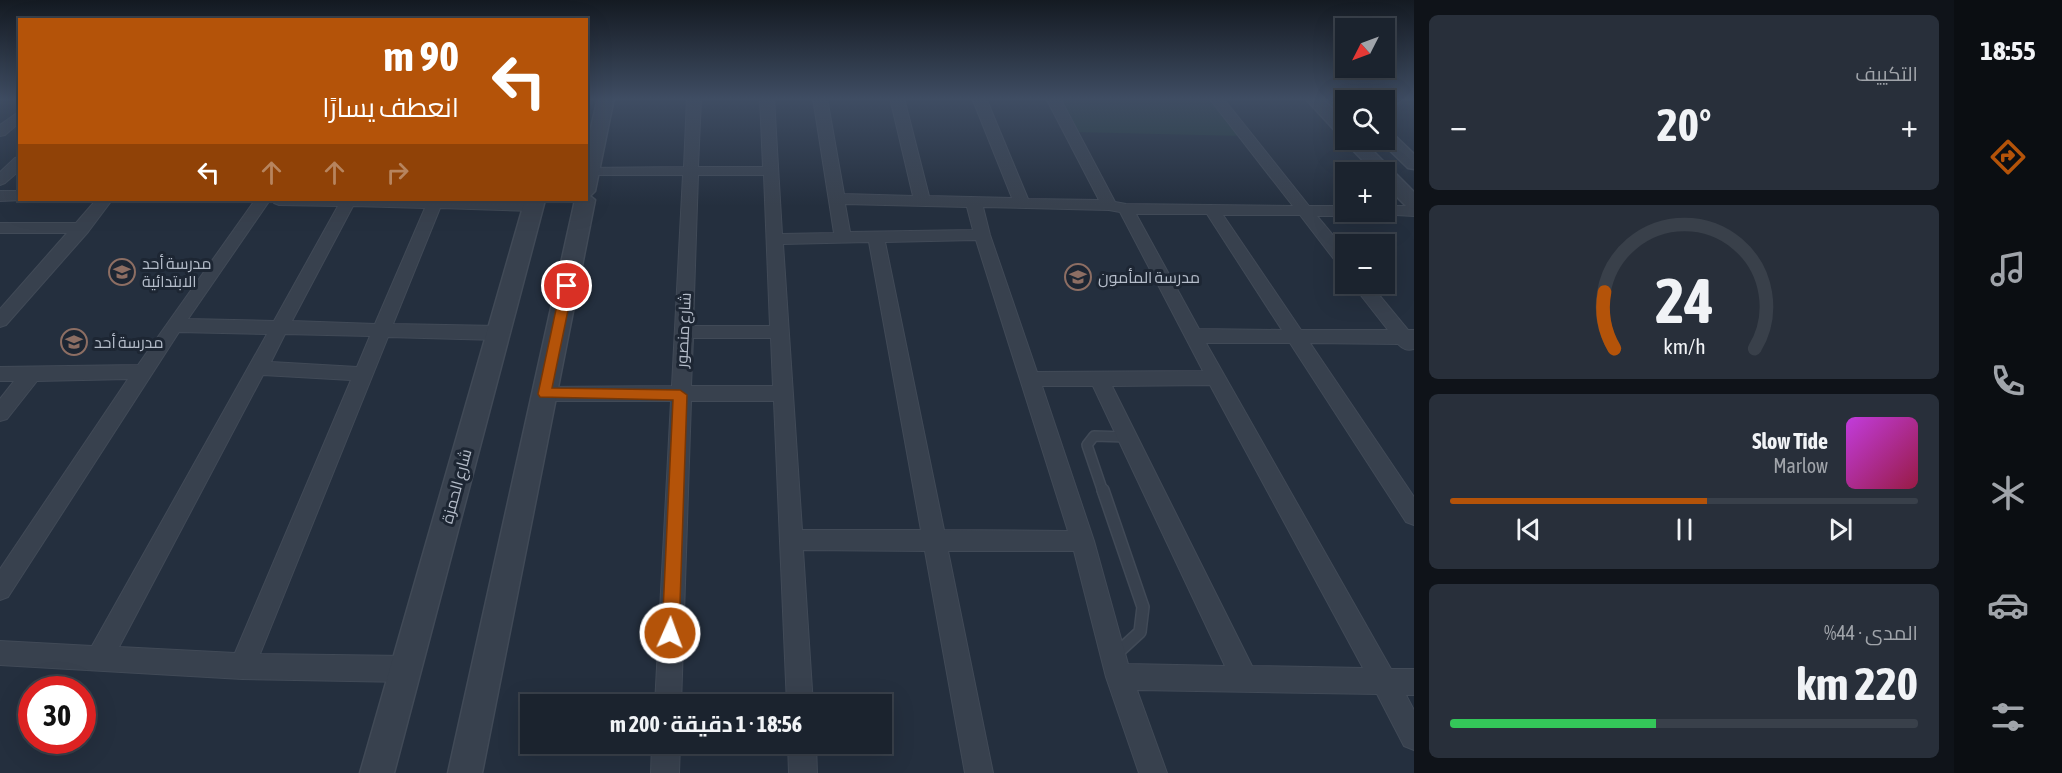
<!DOCTYPE html>
<html lang="ar">
<meta charset="utf-8">
<style>
:root{--surface:#1b232e;--page:#282f3a;--text:#f1f3f6;--muted:#a0a4aa;--line:#39404a;--accent:#b45309}
body{margin:0;font-family:"Asap Condensed",Cairo,sans-serif;background:var(--page);color:var(--text);direction:rtl;height:100vh;display:flex;flex-direction:column;font-size:22px;white-space:nowrap}
*{box-sizing:border-box;margin:0}
p{font-size:20px;color:var(--muted)}
.icon{flex:none;width:33px;height:33px;fill:none;stroke:currentColor;stroke-width:2;stroke-linecap:round;stroke-linejoin:round}
.map{position:relative;flex:1;overflow:hidden;direction:ltr}
.drawer{display:flex;flex-direction:column;gap:15px;padding:15px;background:#0f1319;width:540px}
.drawer>*{flex:none}
.guide{position:absolute;left:18px;top:18px;width:570px;height:183px;border-radius:0px;box-shadow:0 6px 24px #0002,0 0 0 2px var(--line);direction:rtl;background:#b45309;color:#fff;overflow:hidden}
.needle{width:39px;rotate:228deg}
.buttons{position:absolute;left:1335px;top:18px;display:grid;gap:12px}
.buttons a{display:grid;place-items:center;width:60px;height:60px;border-radius:0px;background:var(--surface);box-shadow:0 6px 24px #0002,0 0 0 2px var(--line);font-size:30px}
.speed{position:absolute;left:18px;top:676px;display:flex;gap:12px;font-size:30px;font-weight:700;text-align:center}
.speed>*{display:grid;place-content:center;width:78px;height:78px;border-radius:50%;background:var(--surface);box-shadow:0 6px 24px #0002,0 0 0 2px var(--line);line-height:1}
.speed .limit{border:9px solid #d22;background:#fff;color:#111}
.pin{position:absolute;display:grid;place-items:center;width:51px;height:51px;color:#fff;margin:-26px;border:3px solid #fff;border-radius:50%;box-shadow:0 2px 6px #0007}
.me{position:absolute;width:66px;margin:-33px;rotate:2deg;stroke-linejoin:round;filter:drop-shadow(0 0 4px #0008)}
.turn{display:flex;align-items:center;gap:21px;height:126px;padding:0 30px;font-size:27px}
.turn .icon{width:78px;height:78px;stroke-width:2.5}
.turn b{display:block;font-size:42px;line-height:51px}
.lanes{display:flex;align-items:center;height:57px;padding:0 30px;background:#0003;justify-content:center;gap:30px;direction:ltr}
.lanes .off{opacity:.35}
.big{font-size:45px;font-weight:700;line-height:1.1}
.drawer .card{flex:1;display:flex;flex-direction:column;justify-content:center;gap:9px;min-width:0;padding:0 21px;border-radius:9px;background:var(--page)}
.drawer .dial{align-items:center;gap:0}
.dial svg{height:156px;overflow:visible;fill:none;stroke:var(--line);stroke-width:7;stroke-linecap:round;text-anchor:middle}
.dial text{fill:var(--text);stroke:none}
.song{display:flex;align-items:center;gap:18px}
.cover{width:72px;height:72px;border-radius:9px;background:linear-gradient(135deg,hsl(290 70% 55%),hsl(340 70% 35%))}
.played{height:6px;border-radius:3px;background:linear-gradient(90deg,var(--accent) 55%,var(--line) 55%)}
.keys{display:flex;justify-content:space-around;direction:ltr}
.heat{display:flex;justify-content:space-between;align-items:center;font-size:33px;direction:ltr}
.charge{height:9px;border-radius:4px;background:linear-gradient(90deg,#34c759 44%,var(--line) 0)}
.trip{position:absolute;left:520px;top:694px;width:372px;height:60px;border-radius:0px;background:var(--surface);box-shadow:0 6px 24px #0002,0 0 0 2px var(--line);font-weight:700;line-height:60px;text-align:center;direction:rtl}
main{display:flex;flex:1;min-height:0}
.tab-bar{display:flex;flex-direction:column;width:108px;justify-content:space-around;align-items:center;background:#0b0e12;color:var(--muted)}
.tab-bar .icon{width:42px;height:42px}
.tab-bar .selected{color:var(--accent)}
.tab-bar b{font-size:27px;color:var(--text)}
.map>svg:first-child{display:block}
.green{fill:#263c3f}
.lines{fill:none;stroke-linecap:round;stroke-linejoin:round}
.service-far1-casing{stroke:#414a57;stroke-width:12}
.service-casing{stroke:#414a57;stroke-width:14}
.minor-casing{stroke:#414a57;stroke-width:2}
.tertiary-casing{stroke:#414a57;stroke-width:3}
.service-far1{stroke:#38414e;stroke-width:9}
.service{stroke:#38414e;stroke-width:11}
.minor{fill:#38414e;fill-rule:evenodd}
.tertiary{fill:#38414e;fill-rule:evenodd}
.route{fill:#b45309;stroke:#753606;stroke-width:1.5}
.labels{text-anchor:middle;stroke-width:6;stroke-linejoin:round;paint-order:stroke}
.poi-label{font-size:16px;fill:#b4bcc9;stroke:#1d2633;text-anchor:start}
.street-label{font-size:16px;fill:#b4bcc9;stroke:#1d2633}
</style>
<main>
<nav class="tab-bar">
<b>18:55</b>
<svg class="icon selected" aria-label="directions" viewBox="0 0 24 24"><path d="M12 3l9 9-9 9-9-9zM9 14v-3h6M13 9l2 2-2 2"/></svg>
<svg class="icon" aria-label="music" viewBox="0 0 24 24"><path d="M9 18V5l10-2v13"/><circle cx="6" cy="18" r="3"/><circle cx="16" cy="16" r="3"/></svg>
<svg class="icon" aria-label="phone" viewBox="0 0 24 24"><path d="M5 4h4l2 5-3 2q2 4 5 5l2-3 5 2v4C11 20 4 13 5 4z"/></svg>
<svg class="icon" aria-label="climate" viewBox="0 0 24 24"><path d="M12 3v18M4 7l16 10M4 17L20 7"/></svg>
<svg class="icon" aria-label="car" viewBox="0 0 24 24"><path d="M5 17H2v-5l4-1 3-4h7l3 4 3 1v5h-3M9 17h6M6 11h13"/><circle cx="7" cy="17" r="2"/><circle cx="17" cy="17" r="2"/></svg>
<svg class="icon" aria-label="filters" viewBox="0 0 24 24"><path d="M4 7h16M4 17h16"/><circle cx="9" cy="7" r="2"/><circle cx="15" cy="17" r="2"/></svg>
</nav>
<section class="drawer">
<div class="card"><p>التكييف</p>
<div class="heat"><a>−</a><b class="big">20°</b><a>+</a></div>
</div>
<div class="card dial"><svg viewBox="0 0 100 80">
<path d="M14 69A42 42 0 1 1 86 69"/>
<path d="M14 69A42 42 0 0 1 9 40" stroke="#b45309"/>
<text x="50" y="56" font-size="32" font-weight="700">24</text>
<text x="50" y="72" font-size="11">km/h</text>
</svg></div>
<div class="card">
<div class="song"><i class="cover"></i><div><b>Slow Tide</b><p>Marlow</p></div></div>
<div class="played"></div>
<div class="keys"><svg class="icon" aria-label="previous" viewBox="0 0 24 24"><path d="M18 5L8 12l10 7zM5 5v14"/></svg><svg class="icon" aria-label="pause" viewBox="0 0 24 24"><path d="M8 5v14M16 5v14"/></svg><svg class="icon" aria-label="next" viewBox="0 0 24 24"><path d="M6 5l10 7-10 7zM19 5v14"/></svg></div>
</div>
<div class="card"><p>المدى · 44%</p><b class="big">220 km</b><div class="charge"></div></div>
</section>
<div class="map">
<svg width="1414" height="773" viewBox="0 0 1414 773">
<rect width="100%" height="100%" fill="#242f3e"/>
<polygon class="green" points="1053,98 1215,98 1242,136 1071,132"/>
<g class="lines">
<defs>
<polyline id="service-far1" points="1103,492 1087,445 1094,436 1127,437"/>
<polyline id="service" points="1103,490 1143,607 1140,632 1115,655"/>
<g id="minor">
<path d="M687 98H701L698 167H763L760 98H774L782 234 834 233 813 98H827L844 194 913 196 890 98H904L929 196 1012 198 972 98H986L1028 199 1099 200 1046 98H1060L1115 202 1126 204 1293 206 1209 98H1223L1309 206H1346V212H1354L1346 216H1317L1346 251V268L1340 267 1300 215H1223L1301 330H1388L1352 284H1370L1408 330H1414V349C1407 351 1403 349 1398 344L1310 343 1414 497V525L1406 522 1290 343H1206L1391 669H1414V695H1406L1414 710V750L1404 746 1377 694 1137 690 1167 773H1139L1106 677 1074 551H948L993 773H965L925 551 803 550 813 705H787L774 401H691L681 705H655L671 401H544L537 399 534 394 537 389 544 387 672 386 683 175H591L586 174V168L684 167ZM698 175H764L770 326H693ZM845 204 967 207 973 230 850 232ZM983 207 1109 210 1120 212 1203 371 1037 372 990 235ZM1136 214H1207L1282 330 1199 329ZM976 240 1068 531 944 530 885 242ZM869 242 921 530H802L783 244ZM693 338H771L773 386H691ZM1210 385 1363 668 1252 666 1112 386ZM1042 386H1093L1225 666 1128 664 1094 541Z"/>
<polygon points="20,111 20,122 5,135 0,136 0,125"/>
<polygon points="20,157 20,170 5,183 0,185 0,172 15,158"/>
<polygon points="0,191 20,191 20,200 24,200 0,201"/>
<polygon points="96,200 112,200 88,232 6,325 0,327 0,309 67,233 0,233 0,223 76,223"/>
<path d="M255 200H270L188 319 274 321 338 206 279 205 274 203 272 200 533 201 541 206 533 211 440 208 393 324 498 326 504 328 507 333 504 338 498 340 388 337 260 654 405 656 414 660 418 669 414 678 405 682 242 679 0 665V641L92 646 267 334 179 332 8 597 0 600V569L128 379 37 381 7 419 0 421V399L14 381H0V367L138 365ZM353 206 425 208 375 324 292 321ZM285 334 370 336 357 367 271 362ZM263 375 351 380 235 653 119 647Z"/>
<polygon points="1384,206 1414,206 1414,216 1378,214 1376,212 1384,212"/>
<polygon points="652,744 680,744 679,773 651,773"/>
<polygon points="788,744 816,744 817,773 789,773"/>
</g>
<g id="tertiary">
<polygon points="598,98 614,98 595,191 590,196 595,200 482,773 448,773 575,200 586,200 586,148"/>
<polygon points="1305,98 1322,98 1346,122 1346,137 1340,136"/>
<polygon points="1340,98 1357,98 1358,100 1346,100 1346,104"/>
<polygon points="1384,130 1390,131 1414,154 1414,169 1408,168 1379,140 1384,140"/>
<polygon points="1346,138 1362,140 1414,192 1414,209 1407,207 1384,184 1384,172 1374,172 1347,144"/>
<polygon points="525,200 545,200 394,773 360,773"/>
</g>
</defs>
<use href="#service-far1" class="service-far1-casing"/>
<use href="#service" class="service-casing"/>
<use href="#minor" class="minor-casing"/>
<use href="#tertiary" class="tertiary-casing"/>
<use href="#service-far1" class="service-far1"/>
<use href="#service" class="service"/>
<use href="#minor" class="minor"/>
<use href="#tertiary" class="tertiary"/>
</g>
<linearGradient id="sky" x2="0" y2="1"><stop stop-color="#141a22"/><stop offset="0.48" stop-color="#3f4d63"/><stop offset="1" stop-color="#3f4d63" stop-opacity="0"/></linearGradient>
<rect width="1414" height="206" fill="url(#sky)"/>
<polygon class="route" points="567,282 573,286 552,388 680,390 687,395 679,633 677,639 670,642 664,639 662,633 673,400 540,397 538,394 561,286"/>
<defs>
<symbol id="school-ring" viewBox="-11 -11 22 22"><circle r="9.5" fill="#1d2633" stroke="#8d6e63" stroke-width="1.5"/><path d="M0-5L7-2L0 1L-7-2ZM-4 1L0 2.5L4 1V4Q0 6-4 4Z" fill="#8d6e63"/></symbol>
</defs>
<g fill-rule="evenodd">
<use href="#school-ring" x="107" y="257" width="30" height="30"/>
<use href="#school-ring" x="1063" y="262" width="30" height="30"/>
<use href="#school-ring" x="59" y="327" width="30" height="30"/>
</g>
<g class="labels">
<g class="poi-label">
<text x="142" y="269">مدرسة أحد<tspan x="142" dy="18">الابتدائية</tspan></text>
<text x="1098" y="283">مدرسة المأمون</text>
<text x="94" y="348">مدرسة أحد</text>
</g>
<g class="street-label">
<text transform="translate(683 330) rotate(-87)" y="6">شارع منصور</text>
<text transform="translate(456 486) rotate(-75)" y="6">شارع الحمزة</text>
</g>
</g>
</svg>
<div class="buttons">
<a><svg class="needle" viewBox="-14 -14 28 28"><path d="M0-13l5 13h-10z" fill="#e53935"/><path d="M0 13l5-13h-10z" fill="#a0a4aa"/></svg></a>
<a><svg class="icon" aria-label="search" viewBox="0 0 24 24"><circle cx="10" cy="10" r="6"/><path d="M15 15l6 6"/></svg></a>
<a>+</a>
<a>−</a>
</div>
<div class="speed"><div class="limit">30</div></div>
<div class="pin" style="left:567px;top:286px;background:#d93025"><svg class="icon" aria-label="arrive" viewBox="0 0 24 24"><path d="M6 21V4h12l-3 4 3 4H6"/></svg></div>
<svg class="me" style="left:670px;top:633px" viewBox="-20 -20 40 40"><circle r="17" fill="#b45309" stroke="#fff" stroke-width="3"/><path d="M0-11L8 9 0 5-8 9z" fill="#fff"/></svg>
<div class="trip">18:56 · 1 دقيقة · 200 m</div>
<div class="guide">
<div class="turn"><svg class="icon" aria-label="left" viewBox="0 0 24 24"><path d="M17 20v-9H6M10 6l-5 5 5 5"/></svg><div><b>90 m</b>انعطف يسارًا</div></div>
<div class="lanes"><svg class="icon" aria-label="left" viewBox="0 0 24 24"><path d="M17 20v-9H6M10 6l-5 5 5 5"/></svg><svg class="icon off" aria-label="ahead" viewBox="0 0 24 24"><path d="M12 20V5M6 11l6-6 6 6"/></svg><svg class="icon off" aria-label="ahead" viewBox="0 0 24 24"><path d="M12 20V5M6 11l6-6 6 6"/></svg><svg class="icon off" aria-label="right" viewBox="0 0 24 24"><path d="M7 20v-9h11M14 6l5 5-5 5"/></svg></div>
</div>
</div>
</main>
